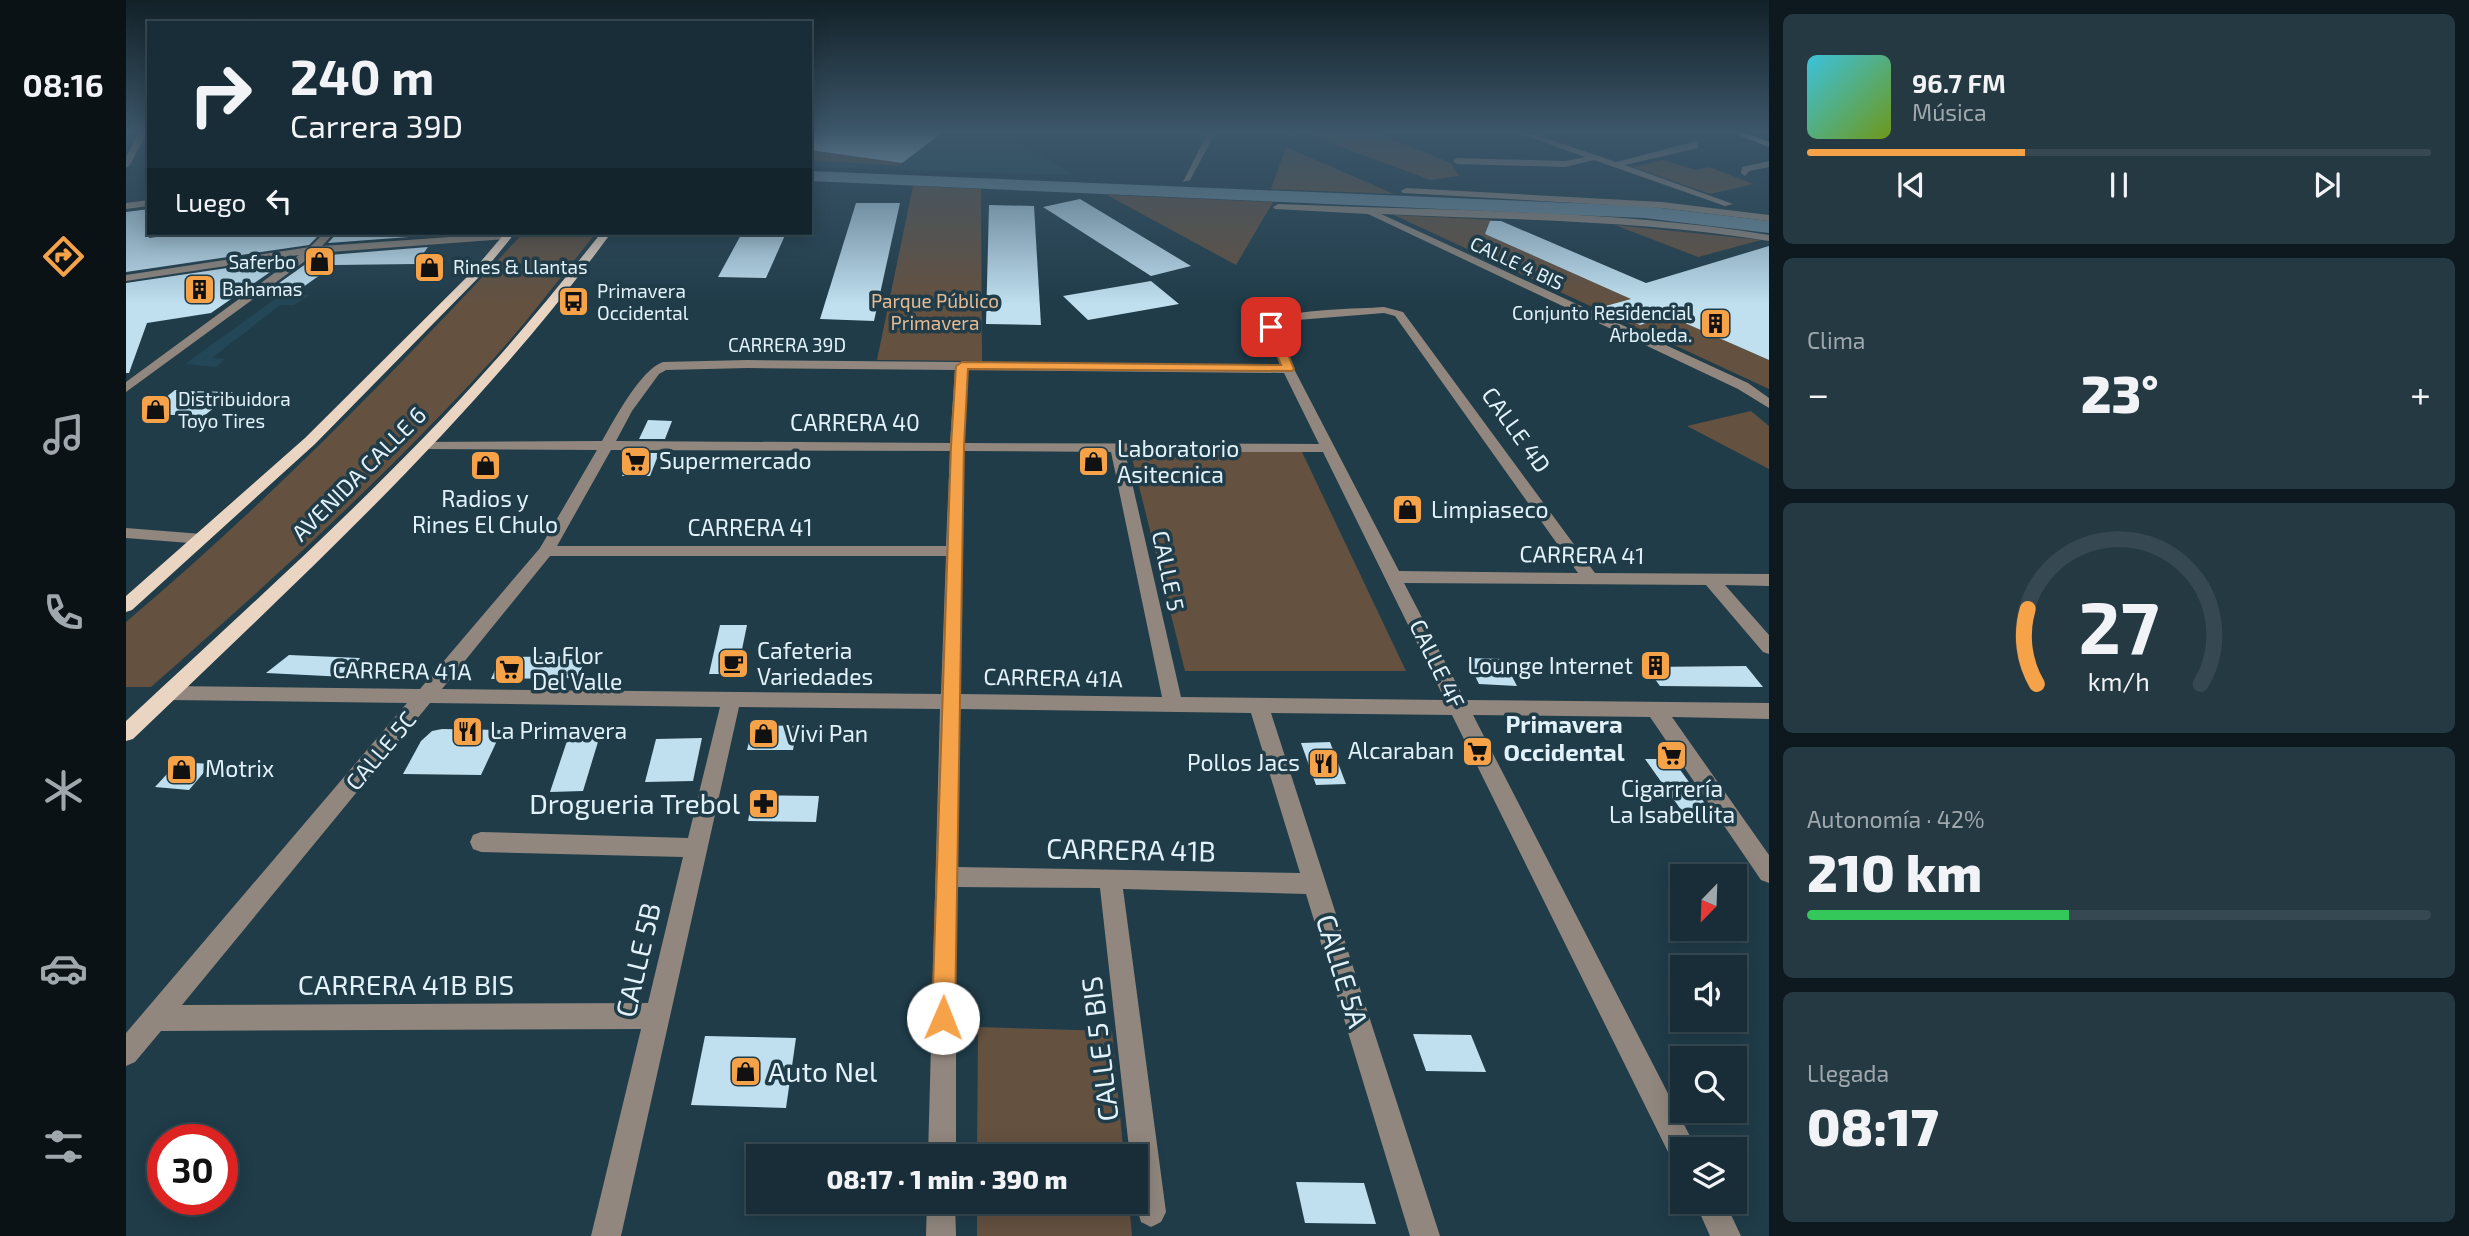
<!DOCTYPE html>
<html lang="es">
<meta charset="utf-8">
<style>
:root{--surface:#182d37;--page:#253942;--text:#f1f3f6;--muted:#9fa8ad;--line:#364952;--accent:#f6a248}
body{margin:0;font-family:"Exo 2",sans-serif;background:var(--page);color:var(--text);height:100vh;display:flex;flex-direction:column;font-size:26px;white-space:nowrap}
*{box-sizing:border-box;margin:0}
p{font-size:23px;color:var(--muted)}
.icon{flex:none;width:38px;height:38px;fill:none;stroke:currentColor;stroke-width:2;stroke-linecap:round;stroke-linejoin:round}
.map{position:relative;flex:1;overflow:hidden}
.details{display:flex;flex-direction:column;gap:14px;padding:14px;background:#0d191e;width:700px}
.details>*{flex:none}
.guide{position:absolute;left:21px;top:21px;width:665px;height:214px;border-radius:0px;box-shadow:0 4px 18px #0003,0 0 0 2px var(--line);background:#182d37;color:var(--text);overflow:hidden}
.needle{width:46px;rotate:203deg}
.buttons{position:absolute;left:1544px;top:864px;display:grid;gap:14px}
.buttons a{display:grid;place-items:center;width:77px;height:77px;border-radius:0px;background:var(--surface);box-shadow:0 4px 18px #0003,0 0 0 2px var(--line);font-size:35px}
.speed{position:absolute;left:21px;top:1124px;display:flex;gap:14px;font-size:35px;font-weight:700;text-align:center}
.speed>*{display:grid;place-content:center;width:91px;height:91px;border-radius:50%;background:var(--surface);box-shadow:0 4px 18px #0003,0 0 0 2px var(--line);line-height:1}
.speed .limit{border:10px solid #d22;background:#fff;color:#111}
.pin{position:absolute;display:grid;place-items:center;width:60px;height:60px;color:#fff;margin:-30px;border-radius:14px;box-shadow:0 4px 10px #0006}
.me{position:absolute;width:77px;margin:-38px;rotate:1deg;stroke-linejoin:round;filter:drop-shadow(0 0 5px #0008)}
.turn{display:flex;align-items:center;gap:24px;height:147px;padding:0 28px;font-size:32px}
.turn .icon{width:91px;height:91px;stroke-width:2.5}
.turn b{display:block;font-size:49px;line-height:60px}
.then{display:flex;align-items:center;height:66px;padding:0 28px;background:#0003;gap:14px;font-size:26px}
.big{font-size:52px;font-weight:800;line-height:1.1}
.details .widget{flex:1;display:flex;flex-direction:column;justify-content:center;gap:10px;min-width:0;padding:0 24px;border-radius:10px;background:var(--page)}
.details .dial{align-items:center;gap:0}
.dial svg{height:182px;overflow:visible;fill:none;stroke:var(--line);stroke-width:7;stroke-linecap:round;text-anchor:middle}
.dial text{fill:var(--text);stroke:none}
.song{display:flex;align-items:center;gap:21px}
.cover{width:84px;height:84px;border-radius:10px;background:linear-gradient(135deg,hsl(190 70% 55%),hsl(80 70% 35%))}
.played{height:7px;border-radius:4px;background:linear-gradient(90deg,var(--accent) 35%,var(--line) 35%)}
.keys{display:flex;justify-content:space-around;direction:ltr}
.heat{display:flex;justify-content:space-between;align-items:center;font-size:38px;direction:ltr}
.charge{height:10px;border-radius:5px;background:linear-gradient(90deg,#34c759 42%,var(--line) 0)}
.trip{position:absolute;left:620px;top:1144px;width:402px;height:70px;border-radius:0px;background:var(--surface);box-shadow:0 4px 18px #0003,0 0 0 2px var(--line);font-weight:800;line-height:70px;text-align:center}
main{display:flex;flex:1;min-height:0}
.dock{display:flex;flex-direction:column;width:126px;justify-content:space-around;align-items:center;background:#0a1216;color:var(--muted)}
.dock .icon{width:49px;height:49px}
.dock .selected{color:var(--accent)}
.dock b{font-size:32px;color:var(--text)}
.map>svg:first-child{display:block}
.built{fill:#234757}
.green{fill:#645140}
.water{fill:#6d8c9c}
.building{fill:#c0e0f0}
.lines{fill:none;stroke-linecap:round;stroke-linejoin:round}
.minor{fill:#91877e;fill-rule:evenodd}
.major{fill:#ead5c3;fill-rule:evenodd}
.route{fill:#f6a248;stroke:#a0692f;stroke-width:2}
.labels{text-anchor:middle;stroke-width:7;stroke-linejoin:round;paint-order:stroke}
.far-poi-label{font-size:19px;fill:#e2f2fa;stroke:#203c49;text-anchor:start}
.far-street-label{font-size:19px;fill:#e2f2fa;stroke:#203c49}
.far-park-label{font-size:19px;fill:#e6bb93;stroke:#203c49}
.street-label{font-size:23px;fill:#e2f2fa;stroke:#203c49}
.poi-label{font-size:23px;fill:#e2f2fa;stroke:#203c49;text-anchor:start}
.neighbourhood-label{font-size:24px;font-weight:bold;fill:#e2f2fa;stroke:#203c49}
.near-poi-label{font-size:28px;fill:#e2f2fa;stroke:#203c49;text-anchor:end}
.near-street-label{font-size:28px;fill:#e2f2fa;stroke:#203c49}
</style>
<main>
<nav class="dock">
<b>08:16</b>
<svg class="icon selected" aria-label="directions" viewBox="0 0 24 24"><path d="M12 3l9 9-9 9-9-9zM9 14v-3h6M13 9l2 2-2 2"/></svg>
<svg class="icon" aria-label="music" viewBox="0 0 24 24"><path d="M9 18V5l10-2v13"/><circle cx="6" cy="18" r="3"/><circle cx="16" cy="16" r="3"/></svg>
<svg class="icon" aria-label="phone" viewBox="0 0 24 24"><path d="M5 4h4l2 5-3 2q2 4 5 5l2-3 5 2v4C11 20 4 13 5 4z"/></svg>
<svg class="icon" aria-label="climate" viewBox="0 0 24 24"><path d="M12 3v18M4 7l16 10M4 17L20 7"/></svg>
<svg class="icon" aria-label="car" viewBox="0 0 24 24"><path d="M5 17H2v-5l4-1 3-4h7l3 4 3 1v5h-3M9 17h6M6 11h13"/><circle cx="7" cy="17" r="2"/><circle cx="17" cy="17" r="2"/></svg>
<svg class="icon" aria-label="filters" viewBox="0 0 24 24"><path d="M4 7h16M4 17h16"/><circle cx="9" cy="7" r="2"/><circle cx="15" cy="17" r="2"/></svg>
</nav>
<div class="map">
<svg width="1643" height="1236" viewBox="0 0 1643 1236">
<rect width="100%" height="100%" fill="#203c49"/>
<g class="built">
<polygon points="684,132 875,132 948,175 684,167"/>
<polygon points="156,294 183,295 168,305 154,305 86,358 99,359 90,367 59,364"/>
</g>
<g class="green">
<polygon points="1165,132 1248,132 1325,163 1333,176 1304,180 1178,133 1163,138"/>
<polygon points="1160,147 1268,194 1145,189"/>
<polygon points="684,150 776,163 771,166 684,160"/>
<polygon points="1536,160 1570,170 1583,167 1628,184 1584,194 1507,167"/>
<polygon points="787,186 855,189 856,361 751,360"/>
<polygon points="981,195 1147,202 1110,265"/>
<polygon points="1268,215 1369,220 1386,226 1358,233 1643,360 1643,389"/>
<polygon points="1489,225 1635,240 1572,257"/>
<path d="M397 233H470C437 274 405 317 370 356 262 474 145 582 25 687H0V622C142 502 271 370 397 233Z"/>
<polygon points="1625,411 1643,426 1643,469 1561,426"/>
<polygon points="1004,450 1176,452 1280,671 1059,671"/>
<polygon points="852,1027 986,1031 998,1157 851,1157"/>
<polygon points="851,1202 1003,1202 1006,1236 851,1236"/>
</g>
<polygon class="water" points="684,171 1518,206 1643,221 1643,233 1518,218 684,181"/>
<g class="building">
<polygon points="684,132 817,132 776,163 684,150"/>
<polygon points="954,199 1065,266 1025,276 917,207"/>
<polygon points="730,203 774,203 748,321 694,319"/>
<polygon points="863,205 908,206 915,325 860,324"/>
<polygon points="23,209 23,238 60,233 195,233 183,245 0,272 0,212"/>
<polygon points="1364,221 1375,221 1520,283 1643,246 1643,360 1543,316 1514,325 1476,307 1505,299 1359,234"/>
<polygon points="211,233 312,233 310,235 202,243"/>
<polygon points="616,233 660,233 640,278 592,277"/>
<polygon points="302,247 290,264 208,265 166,295 139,293 191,256"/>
<polygon points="163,259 85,313 21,323 3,373 0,373 0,283"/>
<polygon points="1025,281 1053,304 962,320 937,296"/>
<polygon points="49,390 60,391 107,392 78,416 19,414"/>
<polygon points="522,420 546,421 539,439 513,439"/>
<polygon points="506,453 533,453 524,476 496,476"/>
<polygon points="594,625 621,625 611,674 583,674"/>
<polygon points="163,655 234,658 220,677 140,673"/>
<polygon points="460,656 452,678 365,679 375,657"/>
<polygon points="1340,658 1377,659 1391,686 1353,684"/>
<polygon points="1620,666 1637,687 1534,686 1520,667"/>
<polygon points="627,725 671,726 667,750 621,750"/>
<polygon points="316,729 376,730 355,775 277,774 295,741 306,731"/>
<polygon points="444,732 475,732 457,791 424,792"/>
<polygon points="576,738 567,781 519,782 530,739"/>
<polygon points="1204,742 1220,784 1190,785 1175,743"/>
<polygon points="1519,759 1546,759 1586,813 1558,814"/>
<polygon points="52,762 85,764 63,790 29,787"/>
<polygon points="627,795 693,796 690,822 622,821"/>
<polygon points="1287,1034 1345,1035 1360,1072 1300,1071"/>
<polygon points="579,1036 670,1038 660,1108 565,1105"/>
<polygon points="1170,1182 1238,1183 1250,1224 1179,1223"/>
</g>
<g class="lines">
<g class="minor">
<polygon points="13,132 21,132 4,165 0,168 0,157"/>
<polygon points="1082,132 1090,132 1064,180 1057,182"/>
<polygon points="1250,132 1267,132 1253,136"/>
<polygon points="1390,132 1402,132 1490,162 1571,141 1572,148 1499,165 1607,204 1599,206 1468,160 1439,167 1331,164 1327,161 1331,158 1439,161 1459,157"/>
<polygon points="1643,161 1643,167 1623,171 1619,176 1615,173 1616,167"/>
<polygon points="1280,188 1536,202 1643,215 1643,221 1536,208 1277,193 1275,191"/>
<polygon points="23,200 23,206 0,209 0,203"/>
<path d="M1152 204C1315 211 1482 209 1643 235V241C1515 220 1385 220 1255 214L1622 383 1643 398V408L1612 389 1242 214 1149 209 1147 207Z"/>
<polygon points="198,233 208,233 196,246 381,233 386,236 381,239 190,253 0,392 0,382 173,255 0,281 0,275 184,247"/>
<path d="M1258 307 1277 312 1469 573 1643 574V586L1599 585 1643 635V654L1637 652 1580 585 1278 583 1339 700 1643 703V719L1546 717 1643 855V883L1635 880 1524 717 1347 715 1566 1140 1570 1150H1556V1164L1546 1160 1326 715 1145 713 1314 1236H1284L1180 894 997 889 1040 1212 1035 1222 1025 1227 1015 1222 1009 1202 1010 1157H1004L974 888 830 887V1157H802L814 709 613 707 495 1236H465L515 1029 35 1031 9 1062 0 1066V1033L281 703 42 700 35 698 33 693 35 688 42 686 294 689 414 548 471 450 299 449 294 448V442L476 441C488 420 514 370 537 362L622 360 1154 365 1139 323C1156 309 1232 309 1258 307ZM1258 313 1269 316 1452 573 1273 571 1168 369 1151 325 1159 321ZM622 368 829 370 824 443 490 441 506 411 533 374 540 370ZM842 370 1158 373 1193 444 838 443ZM485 450 824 451 820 546H431ZM838 451 985 452 1036 697 834 694ZM999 452H1197L1319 700 1055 697ZM424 556H820L815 694 316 689ZM304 703 594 707 562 838 355 832 347 835 344 842 347 849 355 852 557 857 522 1003 56 1005ZM833 709 1125 713 1174 873 830 867Z"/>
<polygon points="0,528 76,534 84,539 76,544 0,538"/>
<polygon points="801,1202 829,1202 830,1236 800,1236"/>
<polygon points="1569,1202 1599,1202 1615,1236 1584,1236"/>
</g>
<g class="major">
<polygon points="1604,132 1616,132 1643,142 1643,147"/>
<polygon points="379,233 389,233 354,276 189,444 6,610 0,612 0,596 179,438 346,272"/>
<path d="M475 233H485C348 421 174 578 7 739L0 741V721C124 605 253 491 366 364 404 322 440 277 475 233Z"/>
</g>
</g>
<linearGradient id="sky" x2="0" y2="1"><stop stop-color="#122128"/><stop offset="0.43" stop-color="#3c566a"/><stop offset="1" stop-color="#3c566a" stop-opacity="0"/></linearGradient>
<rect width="1643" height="305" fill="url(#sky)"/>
<polygon class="route" points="1141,324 1151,327 1168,369 1166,371 842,369 838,446 829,1018 826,1026 817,1030 809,1026 806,1018 825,446 830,366 836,362 1155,365 1140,327"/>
<defs>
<symbol id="shop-square" viewBox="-11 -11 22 22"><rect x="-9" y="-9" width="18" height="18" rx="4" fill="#f6a248" stroke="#203c49"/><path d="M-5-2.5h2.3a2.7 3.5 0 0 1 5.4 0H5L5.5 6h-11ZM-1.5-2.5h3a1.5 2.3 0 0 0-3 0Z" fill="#111"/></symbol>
<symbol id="building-square" viewBox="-11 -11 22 22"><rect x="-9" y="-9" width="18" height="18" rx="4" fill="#f6a248" stroke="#203c49"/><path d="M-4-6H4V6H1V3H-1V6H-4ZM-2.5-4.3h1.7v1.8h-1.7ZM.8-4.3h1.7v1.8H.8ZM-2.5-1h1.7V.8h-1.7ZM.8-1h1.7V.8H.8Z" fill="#111"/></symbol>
<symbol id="bus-square" viewBox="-11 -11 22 22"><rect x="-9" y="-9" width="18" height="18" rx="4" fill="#f6a248" stroke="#203c49"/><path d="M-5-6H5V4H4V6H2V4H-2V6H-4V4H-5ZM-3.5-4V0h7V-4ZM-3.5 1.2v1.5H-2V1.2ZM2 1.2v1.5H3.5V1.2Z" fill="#111"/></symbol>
<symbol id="supermarket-square" viewBox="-11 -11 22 22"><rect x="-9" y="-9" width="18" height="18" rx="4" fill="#f6a248" stroke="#203c49"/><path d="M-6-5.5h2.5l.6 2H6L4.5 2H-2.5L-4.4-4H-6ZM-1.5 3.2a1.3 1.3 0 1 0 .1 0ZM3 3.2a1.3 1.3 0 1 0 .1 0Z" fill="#111"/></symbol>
<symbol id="cafe-square" viewBox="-11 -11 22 22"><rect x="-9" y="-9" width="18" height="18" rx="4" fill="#f6a248" stroke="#203c49"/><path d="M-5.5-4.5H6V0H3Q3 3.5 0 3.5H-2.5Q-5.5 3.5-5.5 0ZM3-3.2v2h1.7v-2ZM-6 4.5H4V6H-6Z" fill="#111"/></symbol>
<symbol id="restaurant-square" viewBox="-11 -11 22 22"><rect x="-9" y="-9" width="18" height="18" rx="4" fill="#f6a248" stroke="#203c49"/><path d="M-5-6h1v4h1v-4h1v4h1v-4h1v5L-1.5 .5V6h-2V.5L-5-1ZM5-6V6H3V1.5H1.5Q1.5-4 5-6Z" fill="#111"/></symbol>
<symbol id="pharmacy-square" viewBox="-11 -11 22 22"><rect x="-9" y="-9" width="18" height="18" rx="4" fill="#f6a248" stroke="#203c49"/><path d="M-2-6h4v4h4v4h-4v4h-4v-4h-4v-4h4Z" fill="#111"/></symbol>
</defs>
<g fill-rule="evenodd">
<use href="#shop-square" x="176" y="244" width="35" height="35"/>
<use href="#shop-square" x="286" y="250" width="35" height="35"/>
<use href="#building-square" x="56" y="272" width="35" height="35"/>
<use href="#bus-square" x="430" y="284" width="35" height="35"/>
<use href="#building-square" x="1572" y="306" width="35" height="35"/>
<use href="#shop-square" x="12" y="392" width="35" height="35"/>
<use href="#supermarket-square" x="492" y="444" width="35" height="35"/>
<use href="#shop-square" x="950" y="444" width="35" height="35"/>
<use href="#shop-square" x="342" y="448" width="35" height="35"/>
<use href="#shop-square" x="1264" y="492" width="35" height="35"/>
<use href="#cafe-square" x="590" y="646" width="35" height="35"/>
<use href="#building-square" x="1512" y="648" width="35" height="35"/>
<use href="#supermarket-square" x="366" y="652" width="35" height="35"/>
<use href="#restaurant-square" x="324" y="714" width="35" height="35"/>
<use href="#shop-square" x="620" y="716" width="35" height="35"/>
<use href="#supermarket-square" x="1334" y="734" width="35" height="35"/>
<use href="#supermarket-square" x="1528" y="738" width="35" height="35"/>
<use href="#restaurant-square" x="1180" y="746" width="35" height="35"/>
<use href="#shop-square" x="38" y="752" width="35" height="35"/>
<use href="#pharmacy-square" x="620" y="786" width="35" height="35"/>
<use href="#shop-square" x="602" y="1054" width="35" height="35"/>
</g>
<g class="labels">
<g class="far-poi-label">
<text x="170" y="269" text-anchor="end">Saferbo</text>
<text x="327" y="274">Rines &amp; Llantas</text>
<text x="96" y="296">Bahamas</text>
<text x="471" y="298">Primavera<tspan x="471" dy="22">Occidental</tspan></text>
<text x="1566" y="320" text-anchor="end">Conjunto Residencial<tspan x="1566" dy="22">Arboleda.</tspan></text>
<text x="52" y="406">Distribuidora<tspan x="52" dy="22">Toyo Tires</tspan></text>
</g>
<g class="far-street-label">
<text transform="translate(1391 263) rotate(25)" y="7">CALLE 4 BIS</text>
<text x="661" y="352">CARRERA 39D</text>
</g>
<g class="far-park-label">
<text x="809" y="308">Parque Público<tspan x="809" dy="22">Primavera</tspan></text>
</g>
<g class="street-label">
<text x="729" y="431">CARRERA 40</text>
<text transform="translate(1390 430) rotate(54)" y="8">CALLE 4D</text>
<text transform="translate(233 474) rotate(-45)" y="8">AVENIDA CALLE 6</text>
<text x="624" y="536">CARRERA 41</text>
<text transform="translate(1456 555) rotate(1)" y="8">CARRERA 41</text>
<text transform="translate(1042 571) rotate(78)" y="8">CALLE 5</text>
<text transform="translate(1311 664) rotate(64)" y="8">CALLE 4F</text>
<text transform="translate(276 671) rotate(1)" y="8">CARRERA 41A</text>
<text transform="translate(927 678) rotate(1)" y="8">CARRERA 41A</text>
<text transform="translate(255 751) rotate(-50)" y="8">CALLE 5C</text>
</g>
<g class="poi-label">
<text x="991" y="457">Laboratorio<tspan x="991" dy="26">Asitecnica</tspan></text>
<text x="533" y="469">Supermercado</text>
<text x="359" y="507" text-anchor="middle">Radios y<tspan x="359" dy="26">Rines El Chulo</tspan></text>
<text x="1305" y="518">Limpiaseco</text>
<text x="631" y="659">Cafeteria<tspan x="631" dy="26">Variedades</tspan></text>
<text x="406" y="664">La Flor<tspan x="406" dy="26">Del Valle</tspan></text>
<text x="1507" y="674" text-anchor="end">Lounge Internet</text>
<text x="364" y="739">La Primavera</text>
<text x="660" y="742">Vivi Pan</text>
<text x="1328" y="759" text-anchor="end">Alcaraban</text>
<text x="1174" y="771" text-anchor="end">Pollos Jacs</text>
<text x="79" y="777">Motrix</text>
<text x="1546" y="797" text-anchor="middle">Cigarrería<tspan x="1546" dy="26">La Isabellita</tspan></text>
</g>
<g class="neighbourhood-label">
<text x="1438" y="733">Primavera<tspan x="1438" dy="28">Occidental</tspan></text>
</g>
<g class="near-poi-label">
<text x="614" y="814">Drogueria Trebol</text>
<text x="642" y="1082" text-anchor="start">Auto Nel</text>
</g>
<g class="near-street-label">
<text transform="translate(1005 850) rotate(1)" y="10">CARRERA 41B</text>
<text transform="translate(512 960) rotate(-77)" y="10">CALLE 5B</text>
<text transform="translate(1216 971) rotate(73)" y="10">CALLE 5A</text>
<text x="280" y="995">CARRERA 41B BIS</text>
<text transform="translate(974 1049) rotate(-97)" y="10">CALLE 5 BIS</text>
</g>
</g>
</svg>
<div class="buttons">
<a><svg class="needle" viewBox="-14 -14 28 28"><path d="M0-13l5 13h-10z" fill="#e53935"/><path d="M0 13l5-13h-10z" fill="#9fa8ad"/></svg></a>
<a><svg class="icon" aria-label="sound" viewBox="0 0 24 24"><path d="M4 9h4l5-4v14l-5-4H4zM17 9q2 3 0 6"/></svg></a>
<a><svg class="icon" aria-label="search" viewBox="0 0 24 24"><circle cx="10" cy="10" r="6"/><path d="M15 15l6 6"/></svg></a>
<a><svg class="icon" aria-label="layers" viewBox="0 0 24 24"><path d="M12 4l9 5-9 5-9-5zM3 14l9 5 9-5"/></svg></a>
</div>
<div class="speed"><div class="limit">30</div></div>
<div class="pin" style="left:1145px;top:327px;background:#d93025"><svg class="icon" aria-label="arrive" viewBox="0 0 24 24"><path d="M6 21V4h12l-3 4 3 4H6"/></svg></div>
<svg class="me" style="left:817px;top:1018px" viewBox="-20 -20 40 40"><circle r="19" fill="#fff"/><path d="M0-13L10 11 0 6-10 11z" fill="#f6a248"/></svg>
<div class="trip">08:17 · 1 min · 390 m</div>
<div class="guide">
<div class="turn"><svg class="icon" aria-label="right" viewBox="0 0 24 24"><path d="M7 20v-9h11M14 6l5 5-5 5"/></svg><div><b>240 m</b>Carrera 39D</div></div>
<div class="then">Luego<svg class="icon" aria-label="left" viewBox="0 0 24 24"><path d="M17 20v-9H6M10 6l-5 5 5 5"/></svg></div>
</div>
</div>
<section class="details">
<div class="widget">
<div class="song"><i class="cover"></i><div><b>96.7 FM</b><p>Música</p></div></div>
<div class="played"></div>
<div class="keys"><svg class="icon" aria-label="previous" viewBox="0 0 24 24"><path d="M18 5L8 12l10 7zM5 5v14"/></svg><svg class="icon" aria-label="pause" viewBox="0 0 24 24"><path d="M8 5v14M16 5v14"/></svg><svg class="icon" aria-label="next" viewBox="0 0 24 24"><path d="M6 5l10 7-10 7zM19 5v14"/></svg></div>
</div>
<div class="widget"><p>Clima</p>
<div class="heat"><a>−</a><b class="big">23°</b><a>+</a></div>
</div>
<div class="widget dial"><svg viewBox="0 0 100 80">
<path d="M14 69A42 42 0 1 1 86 69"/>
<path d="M14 69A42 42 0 0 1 10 36" stroke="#f6a248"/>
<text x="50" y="56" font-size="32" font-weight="700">27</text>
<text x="50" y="72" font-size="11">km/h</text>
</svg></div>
<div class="widget"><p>Autonomía · 42%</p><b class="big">210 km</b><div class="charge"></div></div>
<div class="widget"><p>Llegada</p><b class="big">08:17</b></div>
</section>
</main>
